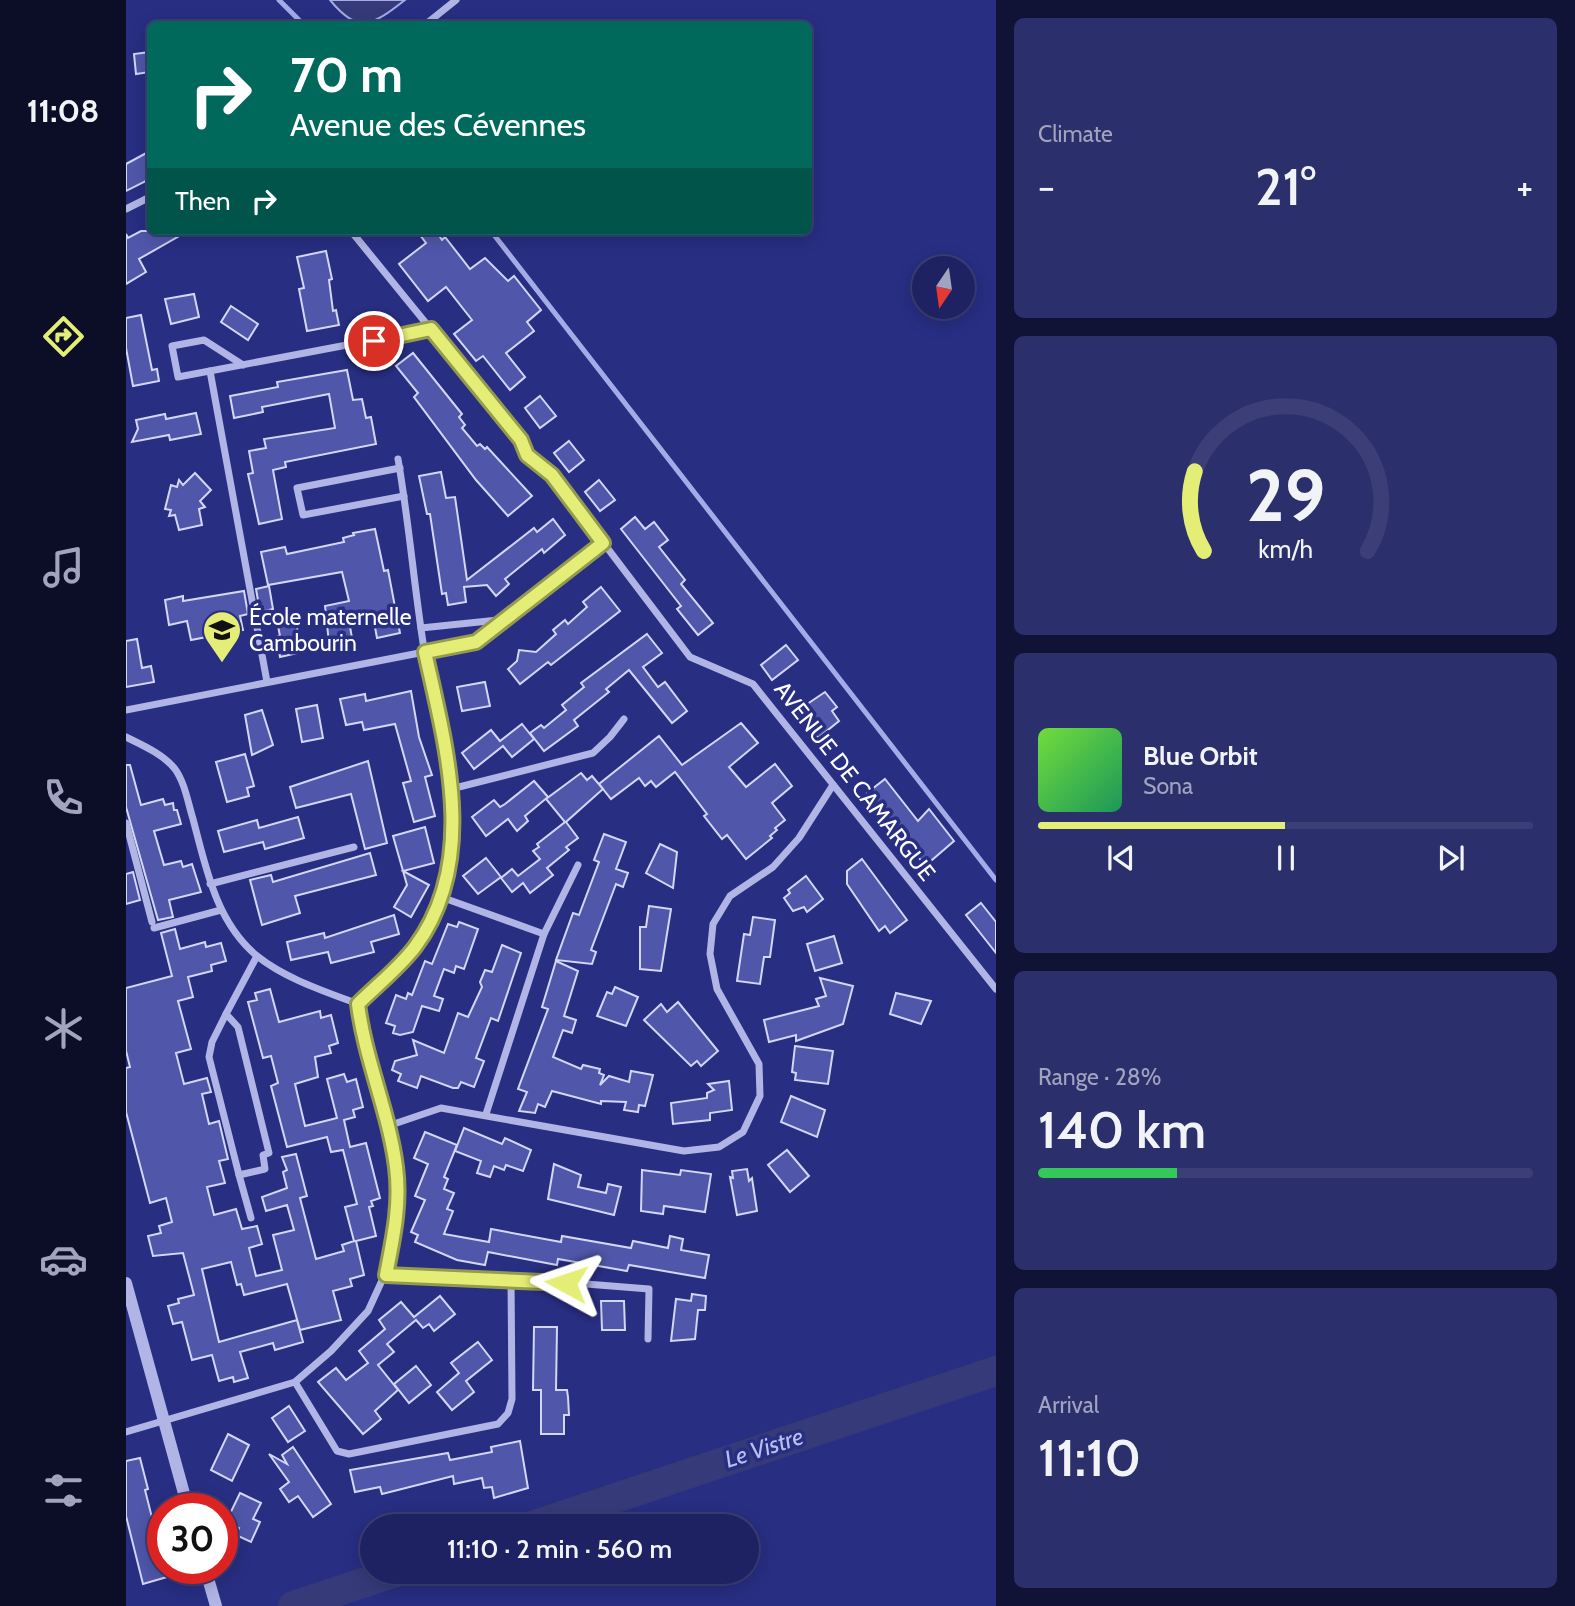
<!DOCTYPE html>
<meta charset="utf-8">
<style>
:root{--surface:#1e2262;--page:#2b2f6b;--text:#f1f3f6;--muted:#a1a4be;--line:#3c3f77;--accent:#e4ee76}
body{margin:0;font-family:Cabin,sans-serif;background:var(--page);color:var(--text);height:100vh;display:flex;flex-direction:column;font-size:26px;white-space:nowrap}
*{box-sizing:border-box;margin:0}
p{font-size:23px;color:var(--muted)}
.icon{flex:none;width:38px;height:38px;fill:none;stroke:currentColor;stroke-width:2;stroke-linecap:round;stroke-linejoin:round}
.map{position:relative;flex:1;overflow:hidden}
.details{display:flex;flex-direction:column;gap:18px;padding:18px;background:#101336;width:579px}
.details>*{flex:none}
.top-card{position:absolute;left:21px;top:21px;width:665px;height:214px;border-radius:10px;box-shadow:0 4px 18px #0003,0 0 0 2px var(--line);background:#00695c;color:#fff;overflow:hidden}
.needle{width:46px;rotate:193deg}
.controls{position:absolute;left:786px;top:256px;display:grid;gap:14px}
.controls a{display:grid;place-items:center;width:63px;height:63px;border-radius:50%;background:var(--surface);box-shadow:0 4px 18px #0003,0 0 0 2px var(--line);font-size:35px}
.speed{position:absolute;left:21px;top:1493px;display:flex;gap:14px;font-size:35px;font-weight:700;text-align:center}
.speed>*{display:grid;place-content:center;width:91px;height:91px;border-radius:50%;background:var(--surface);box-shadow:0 4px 18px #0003,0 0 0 2px var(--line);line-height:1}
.speed .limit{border:10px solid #d22;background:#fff;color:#111}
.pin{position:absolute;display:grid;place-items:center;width:60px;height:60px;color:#fff;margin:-30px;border:4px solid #fff;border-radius:50%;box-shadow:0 2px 7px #0007}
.me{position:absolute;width:77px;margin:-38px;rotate:275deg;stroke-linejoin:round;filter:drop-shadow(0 0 5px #0008)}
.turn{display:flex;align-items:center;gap:24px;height:147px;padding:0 28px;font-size:32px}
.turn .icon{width:91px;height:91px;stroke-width:2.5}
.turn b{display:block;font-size:49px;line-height:60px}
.then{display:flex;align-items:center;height:66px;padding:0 28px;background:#0003;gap:14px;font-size:26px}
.big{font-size:52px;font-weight:600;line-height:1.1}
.details .widget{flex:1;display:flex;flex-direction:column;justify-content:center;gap:10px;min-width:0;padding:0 24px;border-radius:10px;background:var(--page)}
.details .dial{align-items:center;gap:0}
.dial svg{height:182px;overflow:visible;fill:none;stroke:var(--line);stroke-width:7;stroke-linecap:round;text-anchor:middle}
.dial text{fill:var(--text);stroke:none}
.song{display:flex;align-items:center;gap:21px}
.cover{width:84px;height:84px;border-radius:10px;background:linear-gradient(135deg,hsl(100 70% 55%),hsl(150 70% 35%))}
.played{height:7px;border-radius:4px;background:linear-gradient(90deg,var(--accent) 50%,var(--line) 50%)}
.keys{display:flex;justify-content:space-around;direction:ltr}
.heat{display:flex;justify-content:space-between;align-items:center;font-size:38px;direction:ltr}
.charge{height:10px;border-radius:5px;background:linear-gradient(90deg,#34c759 28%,var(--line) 0)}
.trip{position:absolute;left:234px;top:1514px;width:399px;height:70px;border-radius:35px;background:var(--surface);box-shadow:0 4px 18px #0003,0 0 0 2px var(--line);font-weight:600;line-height:70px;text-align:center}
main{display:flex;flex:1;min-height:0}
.tabs{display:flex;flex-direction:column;width:126px;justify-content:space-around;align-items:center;background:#0c0e27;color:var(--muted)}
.tabs .icon{width:49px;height:49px}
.tabs .current{color:var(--accent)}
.tabs b{font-size:32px;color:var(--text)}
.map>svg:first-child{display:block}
.water{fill:#363a79;stroke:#a5abe7;stroke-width:2}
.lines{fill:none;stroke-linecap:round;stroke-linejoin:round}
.stream{stroke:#a5abe7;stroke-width:5}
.river{stroke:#363a79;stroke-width:30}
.building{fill:#5057aa;stroke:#d3d6f5;stroke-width:2}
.minor{stroke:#b0b5e6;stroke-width:7}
.tertiary{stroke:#b0b5e6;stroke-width:12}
.route-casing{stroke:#949b4d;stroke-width:18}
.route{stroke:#e4ee76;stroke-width:12}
.labels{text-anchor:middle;stroke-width:7;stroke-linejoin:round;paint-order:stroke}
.poi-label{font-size:23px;fill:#fff;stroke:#282e82;text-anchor:start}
.street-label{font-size:23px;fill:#fff;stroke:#282e82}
.water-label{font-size:24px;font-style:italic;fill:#bcc0ee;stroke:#282e82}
</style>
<main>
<nav class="tabs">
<b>11:08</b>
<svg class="icon current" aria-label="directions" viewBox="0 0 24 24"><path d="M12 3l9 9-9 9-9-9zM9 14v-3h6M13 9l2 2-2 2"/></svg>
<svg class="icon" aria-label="music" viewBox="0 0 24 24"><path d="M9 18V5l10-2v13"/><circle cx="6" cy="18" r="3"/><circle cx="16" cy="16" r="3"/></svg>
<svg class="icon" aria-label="phone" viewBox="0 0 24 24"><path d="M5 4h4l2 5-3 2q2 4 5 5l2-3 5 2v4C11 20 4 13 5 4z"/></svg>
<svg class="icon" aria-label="climate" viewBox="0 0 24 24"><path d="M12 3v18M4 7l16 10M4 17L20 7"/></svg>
<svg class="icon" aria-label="car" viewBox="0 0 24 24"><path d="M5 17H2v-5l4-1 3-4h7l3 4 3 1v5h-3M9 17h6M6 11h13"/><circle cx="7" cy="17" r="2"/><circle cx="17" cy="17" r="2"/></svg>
<svg class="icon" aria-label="filters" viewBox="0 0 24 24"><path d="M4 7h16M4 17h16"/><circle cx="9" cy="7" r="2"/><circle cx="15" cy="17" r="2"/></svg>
</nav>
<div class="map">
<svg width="870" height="1606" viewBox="0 0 870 1606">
<rect width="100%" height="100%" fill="#282e82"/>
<path class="water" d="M204 0H279C247 25 233 35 204 0Z"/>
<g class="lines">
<g class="stream">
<polyline points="153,0 177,24"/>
<polyline points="365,231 870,880"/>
</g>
<g class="river">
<polyline points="406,1526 870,1371"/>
<polyline points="167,1606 270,1572"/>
</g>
</g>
<g class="building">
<polygon points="24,52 24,72 10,74 8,54"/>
<polygon points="24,151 24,179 0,191 0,164"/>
<polygon points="15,231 62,231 13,259 20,272 0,284 0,234 2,238"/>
<polygon points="291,231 310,231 316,240 319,237 344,269 359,258 382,281 388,276 415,310 401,322 408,331 380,353 399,377 384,390 357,356 350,361 328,334 346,320 320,287 302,301 273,264 300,243"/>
<polygon points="200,251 206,279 203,280 207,311 210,310 213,325 181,331 173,289 178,288 171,257"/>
<polygon points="68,294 73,317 45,324 39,299"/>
<polygon points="105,306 132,324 122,340 95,322"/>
<polygon points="15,315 26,370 31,369 33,381 7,386 0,348 0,318"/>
<polygon points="287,353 336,414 333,417 339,425 336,428 351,446 354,444 359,449 361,447 406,496 382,516 350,480 288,397 292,393 270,366"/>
<polygon points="221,370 227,400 236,399 240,418 245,417 250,444 159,462 160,467 147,470 156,519 133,524 122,474 127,473 123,451 140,448 138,439 209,428 203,394 136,407 137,412 108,418 104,396 152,387 151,382"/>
<polygon points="414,396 430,416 414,428 399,408"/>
<polygon points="70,413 75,434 44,440 43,435 6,442 12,429 10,420 39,414 40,419"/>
<polygon points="443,441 458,460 443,472 428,453"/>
<polygon points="315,472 320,498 329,497 341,580 408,528 411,532 427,519 439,535 418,553 416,549 379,579 383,584 370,596 361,585 338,587 340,602 322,605 320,593 316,594 304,514 301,514 293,476"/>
<polygon points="69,473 85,490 74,501 79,507 73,509 76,525 53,530 49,515 43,516 45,510 39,509 45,485 51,487 53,480 57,485"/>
<polygon points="473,480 489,500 474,511 459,492"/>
<polygon points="509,517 519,529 528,522 542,540 533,547 559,580 555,584 587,623 572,635 551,609 555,606 495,529"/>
<polygon points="249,529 258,571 262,570 274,633 251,638 246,611 222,615 226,638 203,643 199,606 223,601 216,572 142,585 135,552 159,547 161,554 218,542 217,538 228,535 227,533"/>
<polygon points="143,586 147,609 134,612 130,589"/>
<polygon points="475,587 494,611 425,665 422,662 394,684 382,669 391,661 393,650 410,652 430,634 427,630 439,620 442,624 461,607 457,602"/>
<polygon points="118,591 122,614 114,616 117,630 65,640 61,621 43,625 39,600 57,596 57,601"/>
<polygon points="170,623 176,652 154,657 150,637 154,636 152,626"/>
<polygon points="521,634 536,653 517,667 532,687 539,682 561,711 546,723 503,670 480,689 483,692 448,720 452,726 418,751 404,733 415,725 418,728 440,710 436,705 458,687 455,683"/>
<polygon points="11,639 16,668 25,666 28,682 0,687 0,641"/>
<polygon points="660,645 672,660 646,680 635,665"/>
<polygon points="359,682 364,706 336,711 331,687"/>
<polygon points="285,691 293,737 306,775 299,777 309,816 288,822 277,783 285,781 269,724 238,730 236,722 220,725 214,699 239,694 240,701"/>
<polygon points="699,692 711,707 706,711 713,721 692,738 671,711"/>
<polygon points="191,705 197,738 176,742 170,709"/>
<polygon points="136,710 147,745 126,755 119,715"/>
<polygon points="615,723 632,743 603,767 620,787 649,764 666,786 646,803 659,820 649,828 651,830 644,836 646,838 620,859 601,835 596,839 578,816 581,814 549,772 530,787 525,781 519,786 513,778 485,799 473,784 533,736 556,765"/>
<polygon points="396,724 408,739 386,757 377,746 348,769 336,753 365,730 374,741"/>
<polygon points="119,754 128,786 121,788 123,796 101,802 90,762"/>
<polygon points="242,761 261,843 239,849 225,794 170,808 164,787"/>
<polygon points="0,765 4,765 15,805 37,799 39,805 47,803 48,810 51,810 55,824 28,831 38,865 55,861 57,867 66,864 75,892 43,900 47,917 32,920 0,807"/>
<polygon points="455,773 461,780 466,776 477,789 440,822 452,838 440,847 443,850 421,868 427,875 404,893 397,883 386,892 375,878 386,869 392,876 414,859 407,851 413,847 411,844 439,822 420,799"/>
<polygon points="759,779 792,821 803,809 828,841 799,866 765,820 761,824 742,801 745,799 741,793"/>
<polygon points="408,781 422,797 399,816 402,821 391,831 382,819 360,836 346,817 368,800 374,807 379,804"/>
<polygon points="172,817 178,838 139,849 137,842 98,852 92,831 131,820 133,828"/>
<polygon points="299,827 308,863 277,871 303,885 285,917 268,907 281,885 267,836"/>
<polygon points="478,834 500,842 490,869 502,873 497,887 490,884 465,950 470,952 466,964 430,960 447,913 453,915 473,862 468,860"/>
<polygon points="534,844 551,852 547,888 520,873"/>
<polygon points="244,853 250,875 169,896 174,913 136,925 124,880 145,875 147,882"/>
<polygon points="360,858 375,877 352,894 337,876"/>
<polygon points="736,859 781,920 764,933 759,926 753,931 721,884 721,871"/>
<polygon points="7,872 14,900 0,904 0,874"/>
<polygon points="680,876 697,899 681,912 678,907 667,911 658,898 664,893 662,890"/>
<polygon points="855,903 870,922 870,953 840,915"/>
<polygon points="523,906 545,909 535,971 514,969 514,927 520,927"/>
<polygon points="268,915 273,934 245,942 248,952 205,963 202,952 165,960 161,942 198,933 199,938"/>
<polygon points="627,917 649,920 644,957 638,957 634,984 611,981 618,934 624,935"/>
<polygon points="333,922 352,929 338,969 330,966 328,973 318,969 308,996 317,999 313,1011 296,1006 287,1032 274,1035 267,1033 269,1026 260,1023 270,995 280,999 282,993 286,995 299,961 306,964 322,924 331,927"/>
<polygon points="49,929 54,949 79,942 80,947 95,943 100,961 85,965 86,971 62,977 67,997 52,1001 65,1049 50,1053 58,1084 81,1078 85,1092 76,1094 83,1124 93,1121 102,1159 93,1161 99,1183 81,1187 88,1215 110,1209 116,1229 131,1226 136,1244 123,1248 130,1276 156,1270 147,1235 168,1230 161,1205 140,1211 136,1197 161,1188 157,1172 161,1170 156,1157 170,1154 181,1196 174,1198 190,1259 218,1251 216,1245 228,1241 219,1207 231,1204 217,1150 205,1152 201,1137 161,1147 145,1086 152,1083 145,1056 137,1058 122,1002 131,1000 129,993 144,989 153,1022 194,1011 195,1018 205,1015 212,1043 203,1046 205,1053 189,1057 192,1077 169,1084 179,1126 211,1118 201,1079 218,1074 221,1082 230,1079 237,1107 227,1110 229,1117 218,1120 224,1147 240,1143 254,1198 245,1201 247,1206 243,1207 250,1236 230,1241 238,1275 224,1279 226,1286 207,1291 215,1320 174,1330 161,1284 118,1295 115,1284 111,1285 105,1262 76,1269 93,1342 171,1320 177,1342 149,1350 147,1343 114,1352 122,1378 108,1382 107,1377 93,1381 86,1355 66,1360 56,1322 47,1324 42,1306 53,1303 52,1299 68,1295 57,1253 27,1256 22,1236 35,1233 33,1226 46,1222 40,1198 24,1203 0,1112 0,1068 4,1067 0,1051 0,988 46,976 35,933"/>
<polygon points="708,936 716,963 689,971 681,944"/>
<polygon points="376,945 395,953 372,1021 365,1018 350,1058 358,1061 348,1087 335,1082 332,1088 327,1088 295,1076 291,1088 272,1081 275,1074 266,1070 269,1061 291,1055 287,1040 318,1053 332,1013 342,1017 356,987 354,982 359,970 366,972"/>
<polygon points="430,961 452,971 438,1016 450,1020 446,1033 437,1030 427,1057 455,1069 457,1065 474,1069 473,1073 478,1075 474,1085 483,1076 503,1082 505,1071 527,1075 519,1106 513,1105 512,1112 498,1110 500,1102 475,1101 475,1104 426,1091 419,1107 412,1104 409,1113 393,1111 401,1092 392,1089 422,1009 416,1007"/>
<polygon points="694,978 727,986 717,1024 670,1041 670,1035 643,1042 638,1020 693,1006 690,999 700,996"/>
<polygon points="489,987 512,997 500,1026 471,1016 481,992 486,994"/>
<polygon points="770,993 805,1001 795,1024 764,1014"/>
<polygon points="552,1002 592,1051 575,1066 571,1061 565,1066 518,1020 535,1004 541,1012"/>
<polygon points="669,1046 707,1051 702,1084 669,1080 670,1073 666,1072"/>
<polygon points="603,1081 606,1110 584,1113 584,1120 547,1124 545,1103 581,1098 581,1093 588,1090 582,1084"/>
<polygon points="665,1096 699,1110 691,1137 655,1122"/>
<polygon points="338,1128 376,1144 379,1138 405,1150 397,1171 380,1165 378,1170 368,1166 364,1177 351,1173 355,1161 329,1151"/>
<polygon points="299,1132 331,1145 318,1177 322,1179 318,1189 328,1193 321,1209 327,1211 318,1234 363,1242 365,1229 435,1242 436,1236 505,1248 507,1241 542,1248 544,1236 557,1239 555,1250 583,1255 579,1278 503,1265 501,1271 432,1259 431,1265 362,1252 359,1265 331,1260 289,1242 292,1235 285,1232 299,1200 289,1196 302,1164 288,1158"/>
<polygon points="661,1150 683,1176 664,1192 642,1165"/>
<polygon points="428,1164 455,1175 452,1187 480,1193 482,1184 495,1187 488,1215 422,1199"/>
<polygon points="621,1169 623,1181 626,1178 631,1211 611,1215 604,1177 607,1178 606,1171"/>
<polygon points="516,1170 554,1175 555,1170 585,1174 579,1212 538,1206 537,1214 515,1211"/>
<polygon points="566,1294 580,1296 579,1310 572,1310 569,1339 545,1341 550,1299 565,1301"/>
<polygon points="314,1296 329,1314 308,1331 303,1324 297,1328 290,1320 261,1344 268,1352 252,1365 272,1390 249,1411 255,1419 237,1434 192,1382 210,1368 220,1380 242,1363 233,1351 259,1329 253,1320 275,1302 288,1317"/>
<polygon points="475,1301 498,1301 499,1330 476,1330"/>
<polygon points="408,1327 431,1327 430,1390 441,1390 442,1397 443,1415 438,1415 438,1434 415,1434 415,1390 407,1390"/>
<polygon points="352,1342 366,1360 340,1381 348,1392 326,1410 311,1392 333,1373 325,1363"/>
<polygon points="290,1366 305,1385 283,1403 268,1384"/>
<polygon points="163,1406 179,1431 162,1442 146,1418"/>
<polygon points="102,1434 123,1445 106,1481 85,1470"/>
<polygon points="394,1441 402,1488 368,1498 366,1487 358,1488 356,1478 328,1484 327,1476 256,1494 254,1487 229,1492 224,1470 322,1453 324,1460 366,1452 365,1447"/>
<polygon points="167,1447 205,1504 187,1517 172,1496 163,1502 154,1489 163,1482 143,1454 161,1464 156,1455"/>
<polygon points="14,1458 22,1489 19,1490 41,1577 17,1584 0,1516 0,1461"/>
<polygon points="114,1493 135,1503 127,1519 134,1522 125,1542 110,1535 113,1528 100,1522"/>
</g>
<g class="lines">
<g class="minor">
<polyline points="300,24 330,0"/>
<polyline points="0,209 24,197"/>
<polyline points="225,231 395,440 401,455 426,475 564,657 627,684 870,989"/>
<polyline points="117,365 78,340 46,346 52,377 305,329"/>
<polyline points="84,371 141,682"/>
<polyline points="274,468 171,488 177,515 278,496"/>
<polyline points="295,628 382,619"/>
<polyline points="0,710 350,642 477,543"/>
<path d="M0 737C16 745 37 754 49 769 59 783 62 803 67 819 80 868 90 922 131 956 160 979 198 991 232 1004 264 971 299 940 316 896 345 816 311 730 298 649 288 586 283 522 272 459"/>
<polyline points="325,789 467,753 484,737 498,719"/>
<polyline points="0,823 26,922"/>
<polyline points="84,884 228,847"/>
<polyline points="315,897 418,934"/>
<polyline points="28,928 95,910"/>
<polygon points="100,1014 112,1027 143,1153 137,1155 139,1169 113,1175 83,1057 86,1042"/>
<polyline points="100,1014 131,956"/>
<polyline points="360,1114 418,934 452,865"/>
<polyline points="262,1126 315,1108 558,1151 593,1147 617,1132 634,1096 633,1064 591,989 584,954 587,924 604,896 647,867 673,838 707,785"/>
<polyline points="113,1175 125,1218"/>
<polyline points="259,1274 385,1278 523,1289 522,1339"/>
<polyline points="169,1382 211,1451 223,1454 372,1424 382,1413 386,1399 385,1278"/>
<polyline points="0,1432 169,1382 205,1351 242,1311 259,1274 271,1221 271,1169 237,1039 232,1004"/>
</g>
<g class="tertiary">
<polyline points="0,1283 62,1508"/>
<polyline points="79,1568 90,1606"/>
</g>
</g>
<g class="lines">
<defs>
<path id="route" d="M248 341 305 329 395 440 401 455 426 475 477 543 350 642 299 652C320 747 353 861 289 947 273 968 250 986 232 1004 239 1060 263 1112 270 1167 275 1204 267 1239 260 1275L440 1283"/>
</defs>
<use href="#route" class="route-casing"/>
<use href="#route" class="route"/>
</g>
<defs>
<symbol id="school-pin" viewBox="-11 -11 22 30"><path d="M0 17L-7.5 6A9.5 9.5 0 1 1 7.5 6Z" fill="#e4ee76" stroke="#282e82"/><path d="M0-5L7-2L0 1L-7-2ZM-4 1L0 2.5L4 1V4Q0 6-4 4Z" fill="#111"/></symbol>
</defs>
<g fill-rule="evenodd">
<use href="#school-pin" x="74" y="608" width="44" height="60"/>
</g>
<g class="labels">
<g class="poi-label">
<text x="123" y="625">École maternelle<tspan x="123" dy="26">Cambourin</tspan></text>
</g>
<g class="street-label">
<text transform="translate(729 781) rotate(52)" y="8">AVENUE DE CAMARGUE</text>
</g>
<g class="water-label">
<text transform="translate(638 1448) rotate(-18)" y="8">Le Vistre</text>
</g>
</g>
</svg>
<div class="controls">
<a><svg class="needle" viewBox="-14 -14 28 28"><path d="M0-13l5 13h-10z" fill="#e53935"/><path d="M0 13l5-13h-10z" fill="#a1a4be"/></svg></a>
</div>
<div class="speed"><div class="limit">30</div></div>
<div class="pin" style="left:248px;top:341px;background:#d93025"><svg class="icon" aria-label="arrive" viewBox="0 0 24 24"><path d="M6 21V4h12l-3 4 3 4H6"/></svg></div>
<svg class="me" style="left:440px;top:1283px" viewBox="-20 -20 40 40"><path d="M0-17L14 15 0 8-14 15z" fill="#e4ee76" stroke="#fff" stroke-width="4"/></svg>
<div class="trip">11:10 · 2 min · 560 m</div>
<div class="top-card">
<div class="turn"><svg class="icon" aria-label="right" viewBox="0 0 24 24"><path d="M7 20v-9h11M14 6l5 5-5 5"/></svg><div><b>70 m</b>Avenue des Cévennes</div></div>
<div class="then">Then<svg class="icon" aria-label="right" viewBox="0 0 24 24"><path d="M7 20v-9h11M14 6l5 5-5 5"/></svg></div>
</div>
</div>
<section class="details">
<div class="widget"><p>Climate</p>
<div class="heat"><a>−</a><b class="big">21°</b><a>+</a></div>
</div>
<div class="widget dial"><svg viewBox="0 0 100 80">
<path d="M14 69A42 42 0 1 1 86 69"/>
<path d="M14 69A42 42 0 0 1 10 34" stroke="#e4ee76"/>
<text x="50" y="56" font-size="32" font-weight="700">29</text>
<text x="50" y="72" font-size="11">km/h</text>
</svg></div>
<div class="widget">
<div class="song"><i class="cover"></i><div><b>Blue Orbit</b><p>Sona</p></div></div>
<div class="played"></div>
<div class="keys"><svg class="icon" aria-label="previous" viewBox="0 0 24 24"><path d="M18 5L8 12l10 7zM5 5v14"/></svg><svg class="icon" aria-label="pause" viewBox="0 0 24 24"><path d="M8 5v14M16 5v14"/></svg><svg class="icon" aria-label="next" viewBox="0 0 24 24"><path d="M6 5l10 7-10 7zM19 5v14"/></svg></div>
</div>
<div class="widget"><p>Range · 28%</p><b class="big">140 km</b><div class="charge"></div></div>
<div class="widget"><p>Arrival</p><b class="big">11:10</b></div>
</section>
</main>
